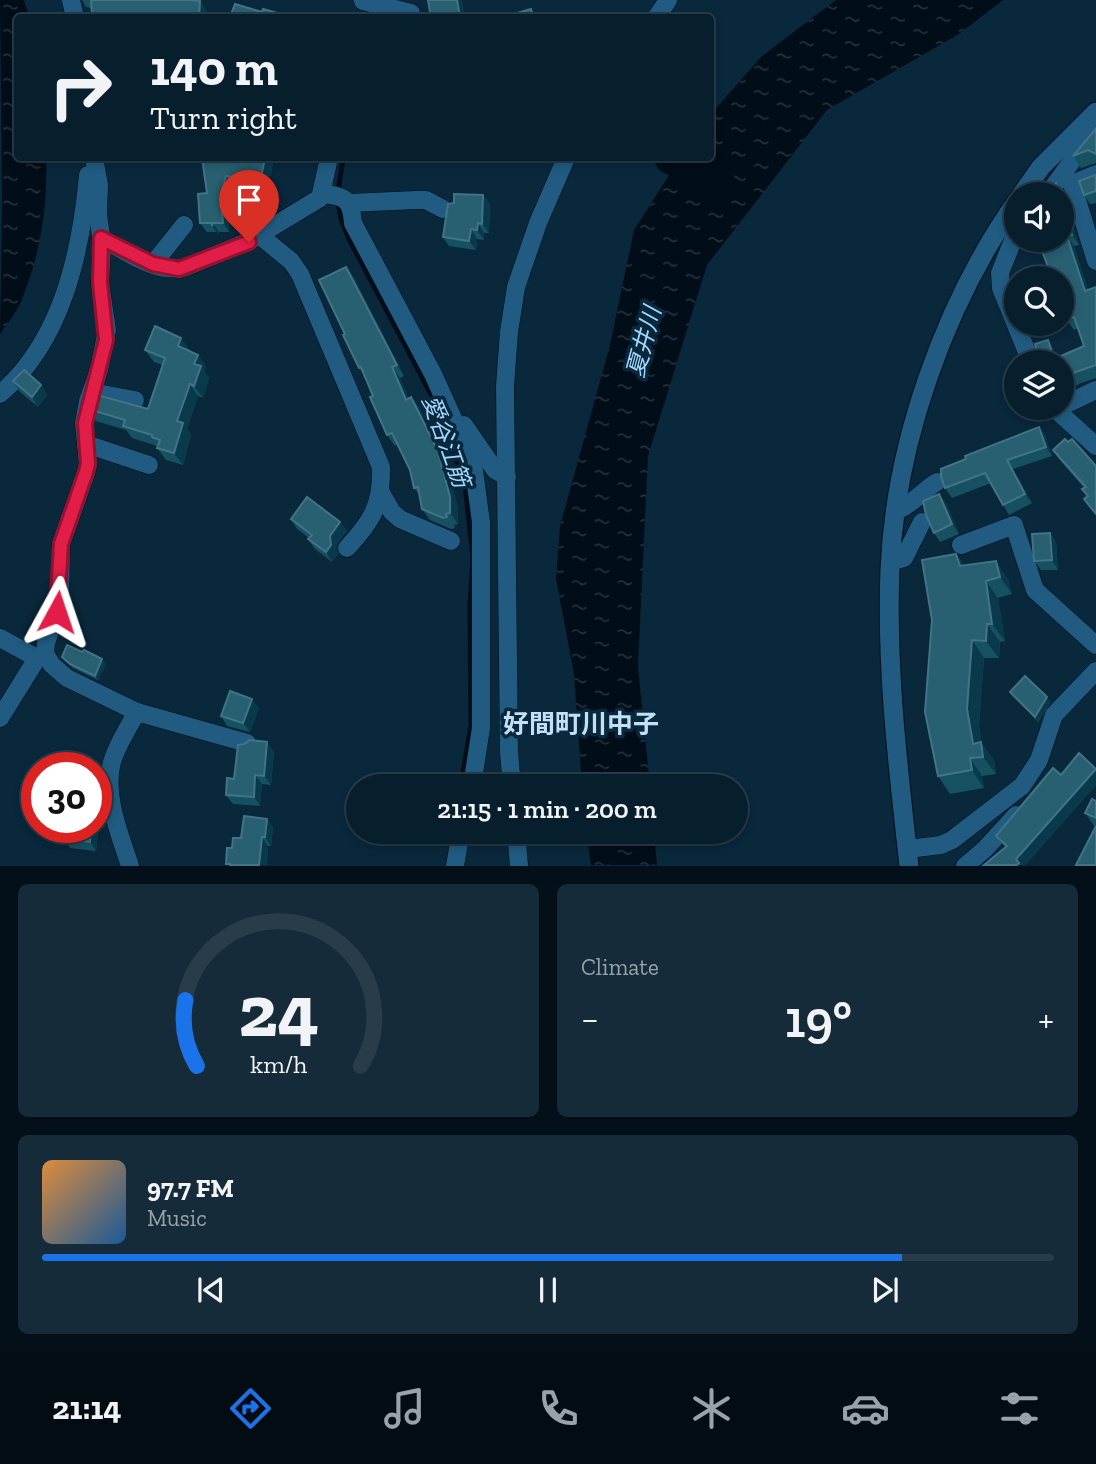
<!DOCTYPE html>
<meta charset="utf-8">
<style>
:root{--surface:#071e2d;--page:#152b39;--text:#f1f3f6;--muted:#98a2aa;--line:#283c49;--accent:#1a73e8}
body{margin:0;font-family:"Zilla Slab","Noto Sans JP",serif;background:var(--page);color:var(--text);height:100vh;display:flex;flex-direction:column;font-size:26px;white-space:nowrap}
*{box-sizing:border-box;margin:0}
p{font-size:23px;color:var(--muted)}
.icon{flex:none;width:38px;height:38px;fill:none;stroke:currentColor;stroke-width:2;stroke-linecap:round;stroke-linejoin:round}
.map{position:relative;height:866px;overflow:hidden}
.sheet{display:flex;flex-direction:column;gap:18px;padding:18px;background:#041019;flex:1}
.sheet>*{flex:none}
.top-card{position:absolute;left:14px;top:14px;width:700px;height:147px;border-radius:7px;box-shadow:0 4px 10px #0003,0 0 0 2px var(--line);background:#071e2d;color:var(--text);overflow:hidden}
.fabs{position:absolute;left:1004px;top:182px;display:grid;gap:14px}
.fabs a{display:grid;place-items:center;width:70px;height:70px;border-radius:50%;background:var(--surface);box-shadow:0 4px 10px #0003,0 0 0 2px var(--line);font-size:35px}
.speed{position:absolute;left:21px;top:752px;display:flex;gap:14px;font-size:35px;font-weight:700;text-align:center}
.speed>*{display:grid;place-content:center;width:91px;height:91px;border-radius:50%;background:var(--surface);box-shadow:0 4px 10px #0003,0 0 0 2px var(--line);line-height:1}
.speed .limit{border:10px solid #d22;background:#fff;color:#111}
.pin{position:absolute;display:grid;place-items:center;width:60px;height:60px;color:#fff;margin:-72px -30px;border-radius:50% 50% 50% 0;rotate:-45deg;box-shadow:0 0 7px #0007}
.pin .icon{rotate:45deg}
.me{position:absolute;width:77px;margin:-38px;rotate:5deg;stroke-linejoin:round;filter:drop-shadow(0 0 5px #0008)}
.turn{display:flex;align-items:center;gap:24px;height:147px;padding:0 21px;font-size:32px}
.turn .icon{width:91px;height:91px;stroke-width:2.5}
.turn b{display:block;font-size:49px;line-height:60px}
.big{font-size:52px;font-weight:600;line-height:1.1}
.sheet .widget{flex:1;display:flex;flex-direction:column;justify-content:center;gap:10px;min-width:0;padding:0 24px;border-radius:10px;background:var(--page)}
.sheet .dial{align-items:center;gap:0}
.dial svg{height:182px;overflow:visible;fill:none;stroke:var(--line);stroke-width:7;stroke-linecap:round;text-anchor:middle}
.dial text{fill:var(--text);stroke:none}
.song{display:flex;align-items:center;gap:21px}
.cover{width:84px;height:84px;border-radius:10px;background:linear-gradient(135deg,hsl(30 70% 55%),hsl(210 70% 35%))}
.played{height:7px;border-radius:4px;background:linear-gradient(90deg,var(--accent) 85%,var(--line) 85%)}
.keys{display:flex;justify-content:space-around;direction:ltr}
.heat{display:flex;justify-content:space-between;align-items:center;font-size:38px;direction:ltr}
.sheet .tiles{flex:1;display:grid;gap:18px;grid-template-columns:1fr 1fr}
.widget:last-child{grid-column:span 2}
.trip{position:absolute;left:346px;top:774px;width:402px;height:70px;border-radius:35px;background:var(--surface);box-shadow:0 4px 10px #0003,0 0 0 2px var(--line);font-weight:600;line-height:70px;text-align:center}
.tab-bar{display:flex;height:112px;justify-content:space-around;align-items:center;background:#030c12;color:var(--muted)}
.tab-bar .icon{width:49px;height:49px}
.tab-bar .current{color:var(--accent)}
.tab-bar b{font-size:32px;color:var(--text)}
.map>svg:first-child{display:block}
.water{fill:url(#water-ripples)}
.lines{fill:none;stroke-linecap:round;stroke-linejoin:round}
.stream{stroke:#010d18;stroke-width:5}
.river{stroke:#010d18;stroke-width:33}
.minor-casing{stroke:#01101c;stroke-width:19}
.tertiary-casing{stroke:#01101c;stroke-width:21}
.minor{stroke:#215b82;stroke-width:18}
.tertiary{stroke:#215b82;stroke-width:19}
.wall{fill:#165161}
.shaded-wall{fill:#093a4c}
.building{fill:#286071;stroke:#407486;stroke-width:2}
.route-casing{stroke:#92132f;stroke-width:18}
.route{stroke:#e11d48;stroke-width:12}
.labels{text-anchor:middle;stroke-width:7;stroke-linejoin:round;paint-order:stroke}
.water-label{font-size:24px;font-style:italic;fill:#a3d6fc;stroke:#09283c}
.quarter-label{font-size:26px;font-weight:bold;fill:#c2dff5;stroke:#09283c}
</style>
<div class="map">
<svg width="1096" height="866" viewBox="0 0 1096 866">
<defs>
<pattern id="water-ripples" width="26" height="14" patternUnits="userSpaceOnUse" patternTransform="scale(1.75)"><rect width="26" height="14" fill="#010d18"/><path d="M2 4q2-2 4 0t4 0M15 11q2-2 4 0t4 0" fill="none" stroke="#24303a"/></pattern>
</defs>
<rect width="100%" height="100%" fill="#09283c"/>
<g class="water">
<path d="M0 0H24L29 17 18 18V158H46C48 208 40 255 21 302 16 313 7 324 0 334L2 203Z"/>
<polygon points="836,0 1003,0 959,34 827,110 707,265 648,456 638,666 650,786 582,786 574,674 556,579 560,526 610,345 634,230 680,158 710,158 711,114 762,56"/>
<polygon points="586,831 654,831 657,865 591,865"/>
</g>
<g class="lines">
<g class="stream">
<polyline points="373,18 375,6"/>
<polyline points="338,192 343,158"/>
<polyline points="338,202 341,219 349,239 434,400 465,485 473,558 470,606 471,725 461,786"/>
<polyline points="450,845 452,831"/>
</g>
<polyline class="river" points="671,158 718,180"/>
<defs>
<g id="minor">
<polyline points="71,0 75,18"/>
<polyline points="363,1 411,13"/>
<polyline points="656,18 668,0"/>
<polyline points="94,158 99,185 98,214 102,244 100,283 107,330 99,370 88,401 84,423 88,464 86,473 61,544 60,601 46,643 45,653 47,657 52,665 67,678 137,712 247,743"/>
<polyline points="1096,174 1072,184 1096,261"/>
<path d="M323 194C345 196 351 199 353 223L433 374 473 463 481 522V728L472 786"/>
<polyline points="1048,194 1075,157 1096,133"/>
<polyline points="349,203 416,200 426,200 443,209"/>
<polyline points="1017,230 1000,273 1001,288 1031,362"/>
<path d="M259 235 291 261 300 274 381 467C382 505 372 521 347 548"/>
<path d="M101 238C126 251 157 275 186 267L249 241 320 198 329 158"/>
<polyline points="153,264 184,225"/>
<polyline points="92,392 135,400"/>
<path d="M0 394C62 341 81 253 88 175"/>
<polyline points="1062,406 1096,390"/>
<polyline points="1054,408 1096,446"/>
<polyline points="464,425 495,470 507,477"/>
<polyline points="86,444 149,465"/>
<polyline points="380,491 392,512 400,519 451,541"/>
<path d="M896 511C911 506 923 490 937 482"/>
<polyline points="961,545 1014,525 1035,590 1096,645"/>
<polyline points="891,562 904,558 922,522"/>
<polyline points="0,638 37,658"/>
<polyline points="0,718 36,660 45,653"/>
<polyline points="512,786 509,752 505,386 509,332 516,287 538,223 566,158"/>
<polyline points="516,831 519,866"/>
<polyline points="908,849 941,845 952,840 1022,786 1039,760 1054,715 1096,671"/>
<path d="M130 866C120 835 103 795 112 762 117 745 128 728 137 712"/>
<polyline points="455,866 461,831"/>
<polyline points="965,866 985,849 1016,815"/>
</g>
<g id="tertiary">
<polyline points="1022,194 1041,167 1096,112"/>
<path d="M909 866C898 767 886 668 890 569 895 444 945 303 1017 201"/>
</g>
</defs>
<use href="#minor" class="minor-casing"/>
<use href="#tertiary" class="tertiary-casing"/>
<use href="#minor" class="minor"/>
<use href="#tertiary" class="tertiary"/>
</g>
<g class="wall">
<polygon points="82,0 191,0 200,1 207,11 206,18 94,18 92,14 91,8 86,7"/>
<polygon points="1096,128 1096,163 1081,168 1073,156 1094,131"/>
<polygon points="202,158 274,158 267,191 232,185 227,203 229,232 219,232 219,235 217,232 207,232 200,223 207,193"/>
<polygon points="1095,175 1096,177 1096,203 1090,204 1084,195"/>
<polygon points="1056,183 1063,193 1079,245 1074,246 1088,290 1096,287 1096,378 1081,383 1062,393 1062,362 1040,362 1048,340 1051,344 1056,359 1084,346 1078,328 1074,330 1066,319 1052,244 1046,194"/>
<polygon points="483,195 490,204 489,233 484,233 484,240 477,239 476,250 449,246 443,237"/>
<polygon points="346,267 354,278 404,376 400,378 408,398 411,397 419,408 445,462 458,508 458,524 454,525 455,528 451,529 430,520 422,509 420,496 414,488 410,470 398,444 395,446 387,435 373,396 365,375 359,368 345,334"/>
<polygon points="145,350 190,350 189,351 198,355 206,367 204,371 209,378 203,398 198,396 187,429 191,435 183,465 166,460 157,448 157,446 132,438 126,430 96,421 88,409 148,409 162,365 154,362"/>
<polygon points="13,381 41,385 47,395 38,407 19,391"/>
<polygon points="1039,427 1045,436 1052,456 1013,469 1032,503 1009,515 991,483 952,498 945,488"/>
<polygon points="1053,450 1096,466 1096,515 1084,499 1088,496 1084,488 1059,459"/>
<polygon points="939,494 946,503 959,534 940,542 934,533"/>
<polygon points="291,519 340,522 347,531 336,545 338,554 332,562 315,549 308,539 309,538 297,529"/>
<polygon points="1050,533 1056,542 1058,570 1041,570 1034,561"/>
<polygon points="956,554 964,565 1008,579 1012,594 998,598 1005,641 1000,642 999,658 984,658 979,727 982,744 994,760 996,774 982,776 984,788 950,794 938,776"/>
<polygon points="82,652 106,664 98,680 73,668 65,661 62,657"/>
<polygon points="1010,692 1051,702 1038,722"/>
<polygon points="259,708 250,732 227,726 221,716"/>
<polygon points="274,751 271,785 262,784 260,806 233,804 226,795 234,779"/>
<polygon points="1096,768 1096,785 1025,865 984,865 1005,847 996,836 1061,775"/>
<polygon points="1096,801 1096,865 1095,827 1085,813"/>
<polygon points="96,808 100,813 96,851 70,848 64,839 65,829 59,828 96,828"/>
<polygon points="267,819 273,828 271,846 268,846 267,865 227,865 226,864 232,848 241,838"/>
</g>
<g class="shaded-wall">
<polygon points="457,0 462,0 465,18 460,18"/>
<polygon points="200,1 207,11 206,18 199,18"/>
<polygon points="265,158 274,158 267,191 260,182"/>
<polygon points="226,176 232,185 227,203 229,232 223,223 221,194"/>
<polygon points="1056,183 1063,193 1079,245 1072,235 1062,204 1062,194 1059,194"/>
<polygon points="483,195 490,204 489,233 482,224"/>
<polygon points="213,223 219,232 219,235 212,226"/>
<polygon points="478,223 484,233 484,240 477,230"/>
<polygon points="471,229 477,239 476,250 469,241"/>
<polygon points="1067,236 1074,246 1092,302 1085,291"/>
<polygon points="346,267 354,278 404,376 397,365"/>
<polygon points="181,338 190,350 186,358 178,346"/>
<polygon points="1048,340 1051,344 1057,362 1055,362"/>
<polygon points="198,355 206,367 204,371 209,378 203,398 194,386 194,364"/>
<polygon points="392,367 400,378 414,411 406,400"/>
<polygon points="190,384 198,396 187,429 191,435 183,465 174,453 177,421"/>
<polygon points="41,385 47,395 38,407 32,397"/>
<polygon points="411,397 419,408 445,462 458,508 458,524 450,513"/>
<polygon points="1039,427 1045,436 1052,456 1046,447"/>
<polygon points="1007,460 1013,469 1032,503 1025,494"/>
<polygon points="939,494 946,503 959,534 952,524"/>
<polygon points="340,522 347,531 336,545 338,554 332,562 326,552 330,536"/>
<polygon points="1050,533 1056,542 1058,570 1052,560"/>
<polygon points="956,554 968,571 960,566"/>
<polygon points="996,561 1008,579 1012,594 1000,577"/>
<polygon points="986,581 998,598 1005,641 992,624"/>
<polygon points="987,624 1000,642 999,658 986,641"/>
<polygon points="972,640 984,658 979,727 982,744 994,760 996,774 973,744 967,709"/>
<polygon points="102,659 106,664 98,680 95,676"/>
<polygon points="1047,697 1051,702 1038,722 1035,717"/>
<polygon points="252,699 259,708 250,732 243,723"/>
<polygon points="267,742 274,751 271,785 264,776"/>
<polygon points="970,758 982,776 984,788 972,770"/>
<polygon points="1096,769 1096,785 1025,865 1021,865 1016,859"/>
<polygon points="255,775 262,784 260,806 254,797"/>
<polygon points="96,808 100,813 96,851 90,842 91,828 96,828"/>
<polygon points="267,819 273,828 271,846 265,837"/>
<polygon points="262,837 268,846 267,865 259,865"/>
</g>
<g class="building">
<polygon points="91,0 191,0 200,1 199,18 120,18 92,14"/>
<polygon points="428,0 457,0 460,18 431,18"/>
<polygon points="235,4 262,12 263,9 295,18 227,18 228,16 230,17"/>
<polygon points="531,9 534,18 506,18 506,16"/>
<polygon points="1096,128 1096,154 1088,150 1073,156 1094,131"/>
<polygon points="202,158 265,158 260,182 226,176 221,194 223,223 213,223 212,226 212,223 200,223 198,194 207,193"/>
<polygon points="1095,175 1096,180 1096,191 1084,195 1079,181"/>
<polygon points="1056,183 1059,194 1041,194 1046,194"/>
<polygon points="454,194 483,195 482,224 478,223 477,230 471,229 469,241 443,237 448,204 454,203"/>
<polygon points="1062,204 1072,235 1067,236 1085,291 1096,287 1096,365 1073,373 1062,379 1062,362 1047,362 1084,346 1074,317 1066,319 1062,308 1062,278 1052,278 1041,248 1052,244 1051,240 1062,240"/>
<polygon points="346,267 397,365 392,367 406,400 411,397 438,451 450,497 450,513 446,514 447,517 443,518 422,509 418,487 414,488 410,470 392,433 387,435 370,397 373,396 361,367 359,368 343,335 345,334 319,280"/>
<polygon points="155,326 181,338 178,346 198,355 194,364 201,366 194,386 190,384 177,421 183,423 174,453 157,448 160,440 152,437 152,435 123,426 125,420 88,409 90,393 148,409 165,358 145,350"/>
<polygon points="1048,340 1054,359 1047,362 1040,362 1035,344"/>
<polygon points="24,370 41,385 32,397 13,381"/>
<polygon points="1039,427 1046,447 1007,460 1025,494 1003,505 985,473 945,488 941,477 941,469 966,459 965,456"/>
<polygon points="1065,439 1068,442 1072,439 1096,466 1096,514 1084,499 1088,496 1082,489 1086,487 1053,450"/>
<polygon points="939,494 952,524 934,533 926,515 923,501"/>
<polygon points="307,497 340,522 330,536 331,545 326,552 308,539 312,535 291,519"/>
<polygon points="1050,533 1052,560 1034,561 1032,534"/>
<polygon points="956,554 960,566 996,561 1000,577 986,581 992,624 987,624 986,641 972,640 967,709 973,744 981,742 983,757 970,758 972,770 938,776 925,712 932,620 922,560"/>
<polygon points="67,645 82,652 84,650 102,659 95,676 70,664 62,657"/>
<polygon points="1025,676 1047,697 1035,717 1010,692"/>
<polygon points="230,691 252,699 243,723 221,716"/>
<polygon points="250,740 267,742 264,776 255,775 254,797 226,795 227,778 234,779 238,745 244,744"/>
<polygon points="1079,753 1096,769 1016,859 1019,863 1017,865 984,865 1007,846 996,836 1053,768 1061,775"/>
<polygon points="1092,799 1096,801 1096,818 1085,813"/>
<polygon points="244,816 267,819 265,837 262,837 259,865 230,865 230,864 226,864 227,848 232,848 233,838 241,838"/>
<polygon points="1096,826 1096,865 1076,865"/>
<polygon points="65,828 91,828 90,842 64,839"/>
</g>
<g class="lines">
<defs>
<polyline id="route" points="57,612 61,544 86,472 88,464 85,423 106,340 100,283 101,238 153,264 179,269 249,242"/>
</defs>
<use href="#route" class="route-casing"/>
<use href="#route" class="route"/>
</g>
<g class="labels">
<g class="water-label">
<text transform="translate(644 342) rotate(-75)" y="8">夏井川</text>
<text transform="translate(446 441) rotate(70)" y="8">愛谷江筋</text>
</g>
<g class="quarter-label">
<text x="581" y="733">好間町川中子</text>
</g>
</g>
</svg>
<div class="fabs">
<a><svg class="icon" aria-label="sound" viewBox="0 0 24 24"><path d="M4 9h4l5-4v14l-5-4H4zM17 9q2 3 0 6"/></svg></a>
<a><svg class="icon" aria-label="search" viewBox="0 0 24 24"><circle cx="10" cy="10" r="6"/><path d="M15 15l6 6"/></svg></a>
<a><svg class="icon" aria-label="layers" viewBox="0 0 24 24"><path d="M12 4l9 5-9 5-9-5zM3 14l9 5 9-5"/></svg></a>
</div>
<div class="speed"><div class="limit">30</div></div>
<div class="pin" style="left:249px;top:242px;background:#d93025"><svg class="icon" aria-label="arrive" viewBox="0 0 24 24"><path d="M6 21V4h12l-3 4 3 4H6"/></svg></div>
<svg class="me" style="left:57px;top:612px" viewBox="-20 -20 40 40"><path d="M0-17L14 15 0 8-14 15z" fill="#e11d48" stroke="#fff" stroke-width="4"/></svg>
<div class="trip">21:15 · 1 min · 200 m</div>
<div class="top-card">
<div class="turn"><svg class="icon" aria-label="right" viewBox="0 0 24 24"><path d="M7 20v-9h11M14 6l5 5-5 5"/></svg><div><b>140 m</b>Turn right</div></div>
</div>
</div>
<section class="sheet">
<div class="tiles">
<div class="widget dial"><svg viewBox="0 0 100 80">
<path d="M14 69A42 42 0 1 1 86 69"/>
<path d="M14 69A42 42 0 0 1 9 40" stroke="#1a73e8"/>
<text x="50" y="56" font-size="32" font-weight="700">24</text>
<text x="50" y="72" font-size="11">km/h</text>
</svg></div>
<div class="widget"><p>Climate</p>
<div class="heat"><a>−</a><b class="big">19°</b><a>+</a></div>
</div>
<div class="widget">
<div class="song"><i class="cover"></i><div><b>97.7 FM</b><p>Music</p></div></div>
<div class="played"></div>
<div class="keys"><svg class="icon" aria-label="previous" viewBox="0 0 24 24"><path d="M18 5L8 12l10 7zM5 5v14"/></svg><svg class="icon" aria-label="pause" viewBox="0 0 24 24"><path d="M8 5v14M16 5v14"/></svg><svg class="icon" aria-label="next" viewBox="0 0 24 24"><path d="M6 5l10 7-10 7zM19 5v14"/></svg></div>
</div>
</div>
</section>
<nav class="tab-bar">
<b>21:14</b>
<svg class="icon current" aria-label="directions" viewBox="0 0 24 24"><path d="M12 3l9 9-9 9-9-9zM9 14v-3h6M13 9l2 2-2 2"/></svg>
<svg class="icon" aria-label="music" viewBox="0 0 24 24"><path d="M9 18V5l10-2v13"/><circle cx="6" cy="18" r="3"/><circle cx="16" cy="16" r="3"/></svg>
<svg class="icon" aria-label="phone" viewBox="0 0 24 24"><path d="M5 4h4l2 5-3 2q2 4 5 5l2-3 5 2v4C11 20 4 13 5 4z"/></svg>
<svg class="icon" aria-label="climate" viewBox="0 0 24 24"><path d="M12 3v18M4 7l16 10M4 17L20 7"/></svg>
<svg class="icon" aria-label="car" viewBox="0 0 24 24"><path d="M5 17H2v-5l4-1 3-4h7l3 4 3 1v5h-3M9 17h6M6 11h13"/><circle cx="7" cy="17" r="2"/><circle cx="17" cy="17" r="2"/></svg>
<svg class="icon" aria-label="filters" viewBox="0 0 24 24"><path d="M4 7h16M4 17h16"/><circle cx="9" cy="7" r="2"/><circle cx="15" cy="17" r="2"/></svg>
</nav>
